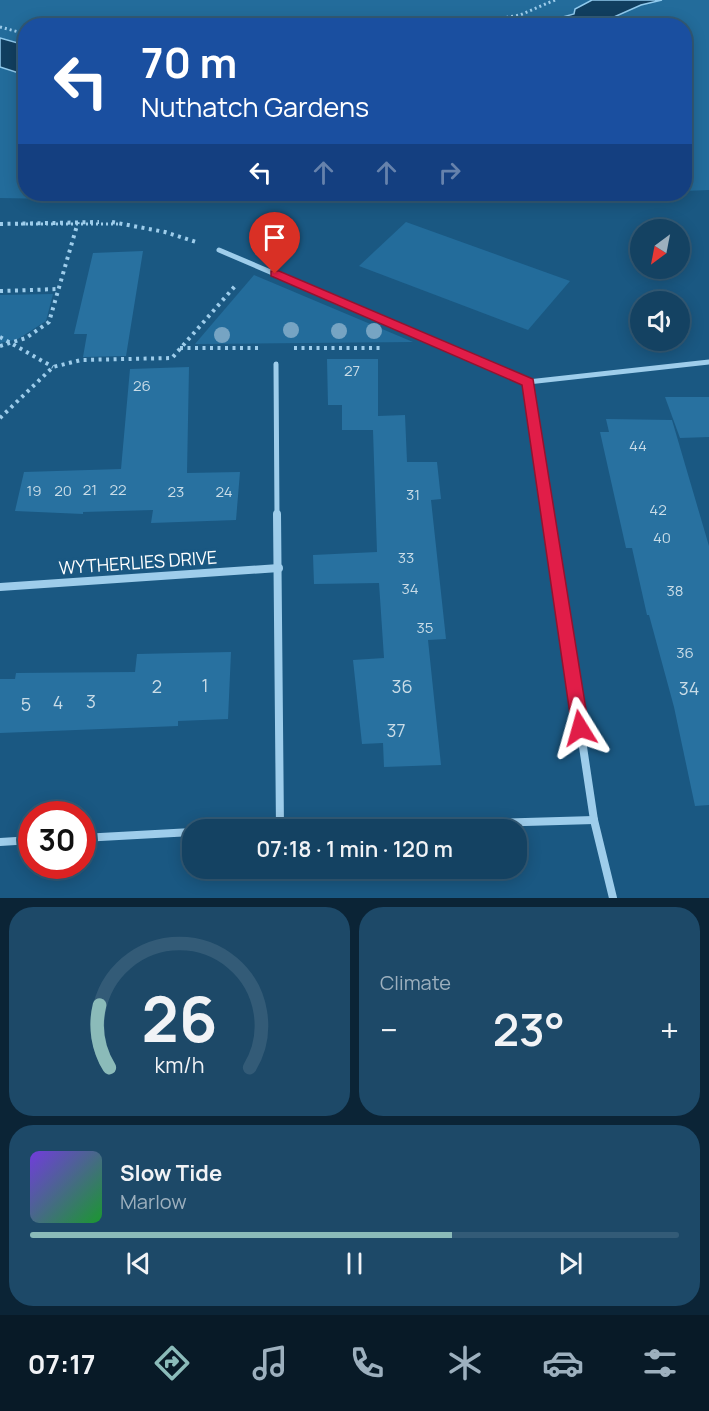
<!DOCTYPE html>
<meta charset="utf-8">
<style>
:root{--surface:#144262;--page:#1d4968;--text:#f1f3f6;--muted:#9db0be;--line:#335b77;--accent:#8bbbb9}
body{margin:0;font-family:Manrope,sans-serif;background:var(--page);color:var(--text);height:100vh;display:flex;flex-direction:column;font-size:22px;white-space:nowrap}
*{box-sizing:border-box;margin:0}
p{font-size:20px;color:var(--muted)}
.icon{flex:none;width:33px;height:33px;fill:none;stroke:currentColor;stroke-width:2;stroke-linecap:round;stroke-linejoin:round}
.map{position:relative;height:898px;overflow:hidden}
.side{display:flex;flex-direction:column;gap:9px;padding:9px;background:#0b2436;flex:1}
.side>*{flex:none}
.hud{position:absolute;left:18px;top:18px;width:674px;height:183px;border-radius:24px;box-shadow:0 3px 15px #0003,0 0 0 2px var(--line);background:#1a4fa0;color:#fff;overflow:hidden}
.needle{width:39px;rotate:212deg}
.buttons{position:absolute;left:630px;top:219px;display:grid;gap:12px}
.buttons a{display:grid;place-items:center;width:60px;height:60px;border-radius:50%;background:var(--surface);box-shadow:0 3px 15px #0003,0 0 0 2px var(--line);font-size:30px}
.speed{position:absolute;left:18px;top:801px;display:flex;gap:12px;font-size:30px;font-weight:700;text-align:center}
.speed>*{display:grid;place-content:center;width:78px;height:78px;border-radius:50%;background:var(--surface);box-shadow:0 3px 15px #0003,0 0 0 2px var(--line);line-height:1}
.speed .limit{border:9px solid #d22;background:#fff;color:#111}
.pin{position:absolute;display:grid;place-items:center;width:51px;height:51px;color:#fff;margin:-62px -26px;border-radius:50% 50% 50% 0;rotate:-45deg;box-shadow:0 0 6px #0007}
.pin .icon{rotate:45deg}
.me{position:absolute;width:66px;margin:-33px;rotate:352deg;stroke-linejoin:round;filter:drop-shadow(0 0 4px #0008)}
.turn{display:flex;align-items:center;gap:21px;height:126px;padding:0 24px;font-size:27px}
.turn .icon{width:78px;height:78px;stroke-width:2.5}
.turn b{display:block;font-size:42px;line-height:51px}
.lanes{display:flex;align-items:center;height:57px;padding:0 24px;background:#0003;justify-content:center;gap:30px;direction:ltr}
.lanes .off{opacity:.35}
.big{font-size:45px;font-weight:600;line-height:1.1}
.side .tile{flex:1;display:flex;flex-direction:column;justify-content:center;gap:9px;min-width:0;padding:0 21px;border-radius:24px;background:var(--page)}
.side .dial{align-items:center;gap:0}
.dial svg{height:156px;overflow:visible;fill:none;stroke:var(--line);stroke-width:7;stroke-linecap:round;text-anchor:middle}
.dial text{fill:var(--text);stroke:none}
.song{display:flex;align-items:center;gap:18px}
.cover{width:72px;height:72px;border-radius:9px;background:linear-gradient(135deg,hsl(260 70% 55%),hsl(130 70% 35%))}
.played{height:6px;border-radius:3px;background:linear-gradient(90deg,var(--accent) 65%,var(--line) 65%)}
.keys{display:flex;justify-content:space-around;direction:ltr}
.heat{display:flex;justify-content:space-between;align-items:center;font-size:33px;direction:ltr}
.side .tiles{flex:1;display:grid;gap:9px;grid-template-columns:1fr 1fr}
.tile:last-child{grid-column:span 2}
.trip{position:absolute;left:182px;top:819px;width:345px;height:60px;border-radius:24px;background:var(--surface);box-shadow:0 3px 15px #0003,0 0 0 2px var(--line);font-weight:600;line-height:60px;text-align:center}
.dock{display:flex;height:96px;justify-content:space-around;align-items:center;background:#081a27;color:var(--muted)}
.dock .icon{width:42px;height:42px}
.dock .active{color:var(--accent)}
.dock b{font-size:27px;color:var(--text)}
.map>svg:first-child{display:block}
.green{fill:#236c9b}
.water{fill:#113f60;stroke:#90caed;stroke-width:1.5}
.building{fill:#2871a0}
.lines{fill:none;stroke-linecap:round;stroke-linejoin:round}
.path-far1{stroke:#9ecdeb;stroke-width:3;stroke-dasharray:2 3;stroke-linecap:butt}
.path{stroke:#9ecdeb;stroke-width:4;stroke-dasharray:3 4.5;stroke-linecap:butt}
.street-far1{stroke:#9ecdeb;stroke-width:5}
.street{stroke:#9ecdeb;stroke-width:8}
.tree{fill:#76a4c3}
.route{fill:#e11d48;stroke:#92132f;stroke-width:1.5}
.labels{text-anchor:middle;stroke-width:6;stroke-linejoin:round;paint-order:stroke}
.number-label{font-size:15px;fill:#c9dce7}
.street-label{font-size:18px;fill:#fff;stroke:#1a5882}
.near-number-label{font-size:18px;fill:#c9dce7}
</style>
<div class="map">
<svg width="709" height="898" viewBox="0 0 709 898">
<rect width="100%" height="100%" fill="#1a5882"/>
<g class="green">
<polygon points="0,0 709,0 709,190 684,191 684,26 26,26 26,194 538,194 161,201 0,198"/>
<polygon points="406,222 570,281 528,330 359,266"/>
<polygon points="254,275 413,342 195,344"/>
<polygon points="53,294 46,321 18,339 0,343 0,295"/>
</g>
<g class="water">
<polygon points="592,0 662,0 641,5 596,25 533,25 574,14 575,9"/>
<polygon points="0,38 25,45 25,75 0,67"/>
</g>
<g class="building">
<polygon points="143,251 126,356 83,357 87,334 74,334 93,253"/>
<polygon points="327,359 378,359 378,416 405,415 407,462 437,462 441,499 431,500 446,639 428,640 441,765 384,767 383,743 362,744 353,660 384,658 379,583 314,584 313,555 377,552 373,430 342,430 342,405 328,405"/>
<polygon points="189,367 187,473 240,472 236,520 151,523 153,510 83,512 83,514 15,511 24,472 121,469 130,369"/>
<polygon points="665,397 709,397 709,437 680,438"/>
<polygon points="606,419 672,420 709,546 709,805 695,806 674,707 649,615 647,615 632,548 626,548 600,432 609,432"/>
<polygon points="231,652 228,719 178,721 178,726 0,733 0,679 15,679 16,673 135,672 137,654"/>
</g>
<g class="lines">
<g class="path-far1">
<polyline points="457,26 520,15 555,0"/>
<polyline points="0,27 26,34"/>
<polyline points="16,224 120,224"/>
</g>
<g class="path">
<polyline points="112,222 165,232 196,242"/>
<polyline points="0,224 99,222"/>
<polyline points="0,291 59,289"/>
<polyline points="0,337 53,367"/>
<polyline points="0,346 26,338 49,322 78,222"/>
<polyline points="180,348 259,348"/>
<polyline points="294,348 382,348"/>
<polyline points="0,418 53,367 81,360 172,358 236,285"/>
</g>
<g class="street-far1">
<polyline points="219,250 528,382 709,362"/>
<polyline points="276,364 277,516"/>
<polyline points="528,382 548,516"/>
</g>
<g class="street">
<polyline points="277,514 280,828"/>
<polyline points="548,514 594,820 613,898"/>
<polyline points="0,587 279,568"/>
<polyline points="254,830 594,820"/>
<polyline points="82,838 192,832"/>
<polyline points="0,842 32,840"/>
</g>
</g>
<g class="tree">
<circle cx="291" cy="330" r="8"/>
<circle cx="339" cy="331" r="8"/>
<circle cx="374" cy="331" r="8"/>
<circle cx="222" cy="335" r="8"/>
</g>
<polygon class="route" points="271,271 279,271 533,379 589,728 586,733 580,735 574,733 572,728 522,385 271,276"/>
<g class="labels">
<g class="number-label">
<text x="352" y="376">27</text>
<text x="142" y="391">26</text>
<text x="638" y="451">44</text>
<text x="90" y="495">21</text>
<text x="118" y="495">22</text>
<text x="34" y="496">19</text>
<text x="63" y="496">20</text>
<text x="176" y="497">23</text>
<text x="224" y="497">24</text>
<text x="413" y="500">31</text>
<text x="658" y="515">42</text>
<text x="662" y="543">40</text>
<text x="406" y="563">33</text>
<text x="410" y="594">34</text>
<text x="675" y="596">38</text>
<text x="425" y="633">35</text>
<text x="685" y="658">36</text>
</g>
<g class="street-label">
<text transform="translate(138 563) rotate(-4)" y="6">WYTHERLIES DRIVE</text>
</g>
<g class="near-number-label">
<text x="205" y="692">1</text>
<text x="157" y="693">2</text>
<text x="402" y="693">36</text>
<text x="689" y="695">34</text>
<text x="91" y="708">3</text>
<text x="58" y="709">4</text>
<text x="26" y="711">5</text>
<text x="396" y="737">37</text>
</g>
</g>
</svg>
<div class="buttons">
<a><svg class="needle" viewBox="-14 -14 28 28"><path d="M0-13l5 13h-10z" fill="#e53935"/><path d="M0 13l5-13h-10z" fill="#9db0be"/></svg></a>
<a><svg class="icon" aria-label="sound" viewBox="0 0 24 24"><path d="M4 9h4l5-4v14l-5-4H4zM17 9q2 3 0 6"/></svg></a>
</div>
<div class="speed"><div class="limit">30</div></div>
<div class="pin" style="left:275px;top:274px;background:#d93025"><svg class="icon" aria-label="arrive" viewBox="0 0 24 24"><path d="M6 21V4h12l-3 4 3 4H6"/></svg></div>
<svg class="me" style="left:580px;top:728px" viewBox="-20 -20 40 40"><path d="M0-17L14 15 0 8-14 15z" fill="#e11d48" stroke="#fff" stroke-width="4"/></svg>
<div class="trip">07:18 · 1 min · 120 m</div>
<div class="hud">
<div class="turn"><svg class="icon" aria-label="left" viewBox="0 0 24 24"><path d="M17 20v-9H6M10 6l-5 5 5 5"/></svg><div><b>70 m</b>Nuthatch Gardens</div></div>
<div class="lanes"><svg class="icon" aria-label="left" viewBox="0 0 24 24"><path d="M17 20v-9H6M10 6l-5 5 5 5"/></svg><svg class="icon off" aria-label="ahead" viewBox="0 0 24 24"><path d="M12 20V5M6 11l6-6 6 6"/></svg><svg class="icon off" aria-label="ahead" viewBox="0 0 24 24"><path d="M12 20V5M6 11l6-6 6 6"/></svg><svg class="icon off" aria-label="right" viewBox="0 0 24 24"><path d="M7 20v-9h11M14 6l5 5-5 5"/></svg></div>
</div>
</div>
<section class="side">
<div class="tiles">
<div class="tile dial"><svg viewBox="0 0 100 80">
<path d="M14 69A42 42 0 1 1 86 69"/>
<path d="M14 69A42 42 0 0 1 9 37" stroke="#8bbbb9"/>
<text x="50" y="56" font-size="32" font-weight="700">26</text>
<text x="50" y="72" font-size="11">km/h</text>
</svg></div>
<div class="tile"><p>Climate</p>
<div class="heat"><a>−</a><b class="big">23°</b><a>+</a></div>
</div>
<div class="tile">
<div class="song"><i class="cover"></i><div><b>Slow Tide</b><p>Marlow</p></div></div>
<div class="played"></div>
<div class="keys"><svg class="icon" aria-label="previous" viewBox="0 0 24 24"><path d="M18 5L8 12l10 7zM5 5v14"/></svg><svg class="icon" aria-label="pause" viewBox="0 0 24 24"><path d="M8 5v14M16 5v14"/></svg><svg class="icon" aria-label="next" viewBox="0 0 24 24"><path d="M6 5l10 7-10 7zM19 5v14"/></svg></div>
</div>
</div>
</section>
<nav class="dock">
<b>07:17</b>
<svg class="icon active" aria-label="directions" viewBox="0 0 24 24"><path d="M12 3l9 9-9 9-9-9zM9 14v-3h6M13 9l2 2-2 2"/></svg>
<svg class="icon" aria-label="music" viewBox="0 0 24 24"><path d="M9 18V5l10-2v13"/><circle cx="6" cy="18" r="3"/><circle cx="16" cy="16" r="3"/></svg>
<svg class="icon" aria-label="phone" viewBox="0 0 24 24"><path d="M5 4h4l2 5-3 2q2 4 5 5l2-3 5 2v4C11 20 4 13 5 4z"/></svg>
<svg class="icon" aria-label="climate" viewBox="0 0 24 24"><path d="M12 3v18M4 7l16 10M4 17L20 7"/></svg>
<svg class="icon" aria-label="car" viewBox="0 0 24 24"><path d="M5 17H2v-5l4-1 3-4h7l3 4 3 1v5h-3M9 17h6M6 11h13"/><circle cx="7" cy="17" r="2"/><circle cx="17" cy="17" r="2"/></svg>
<svg class="icon" aria-label="filters" viewBox="0 0 24 24"><path d="M4 7h16M4 17h16"/><circle cx="9" cy="7" r="2"/><circle cx="15" cy="17" r="2"/></svg>
</nav>
